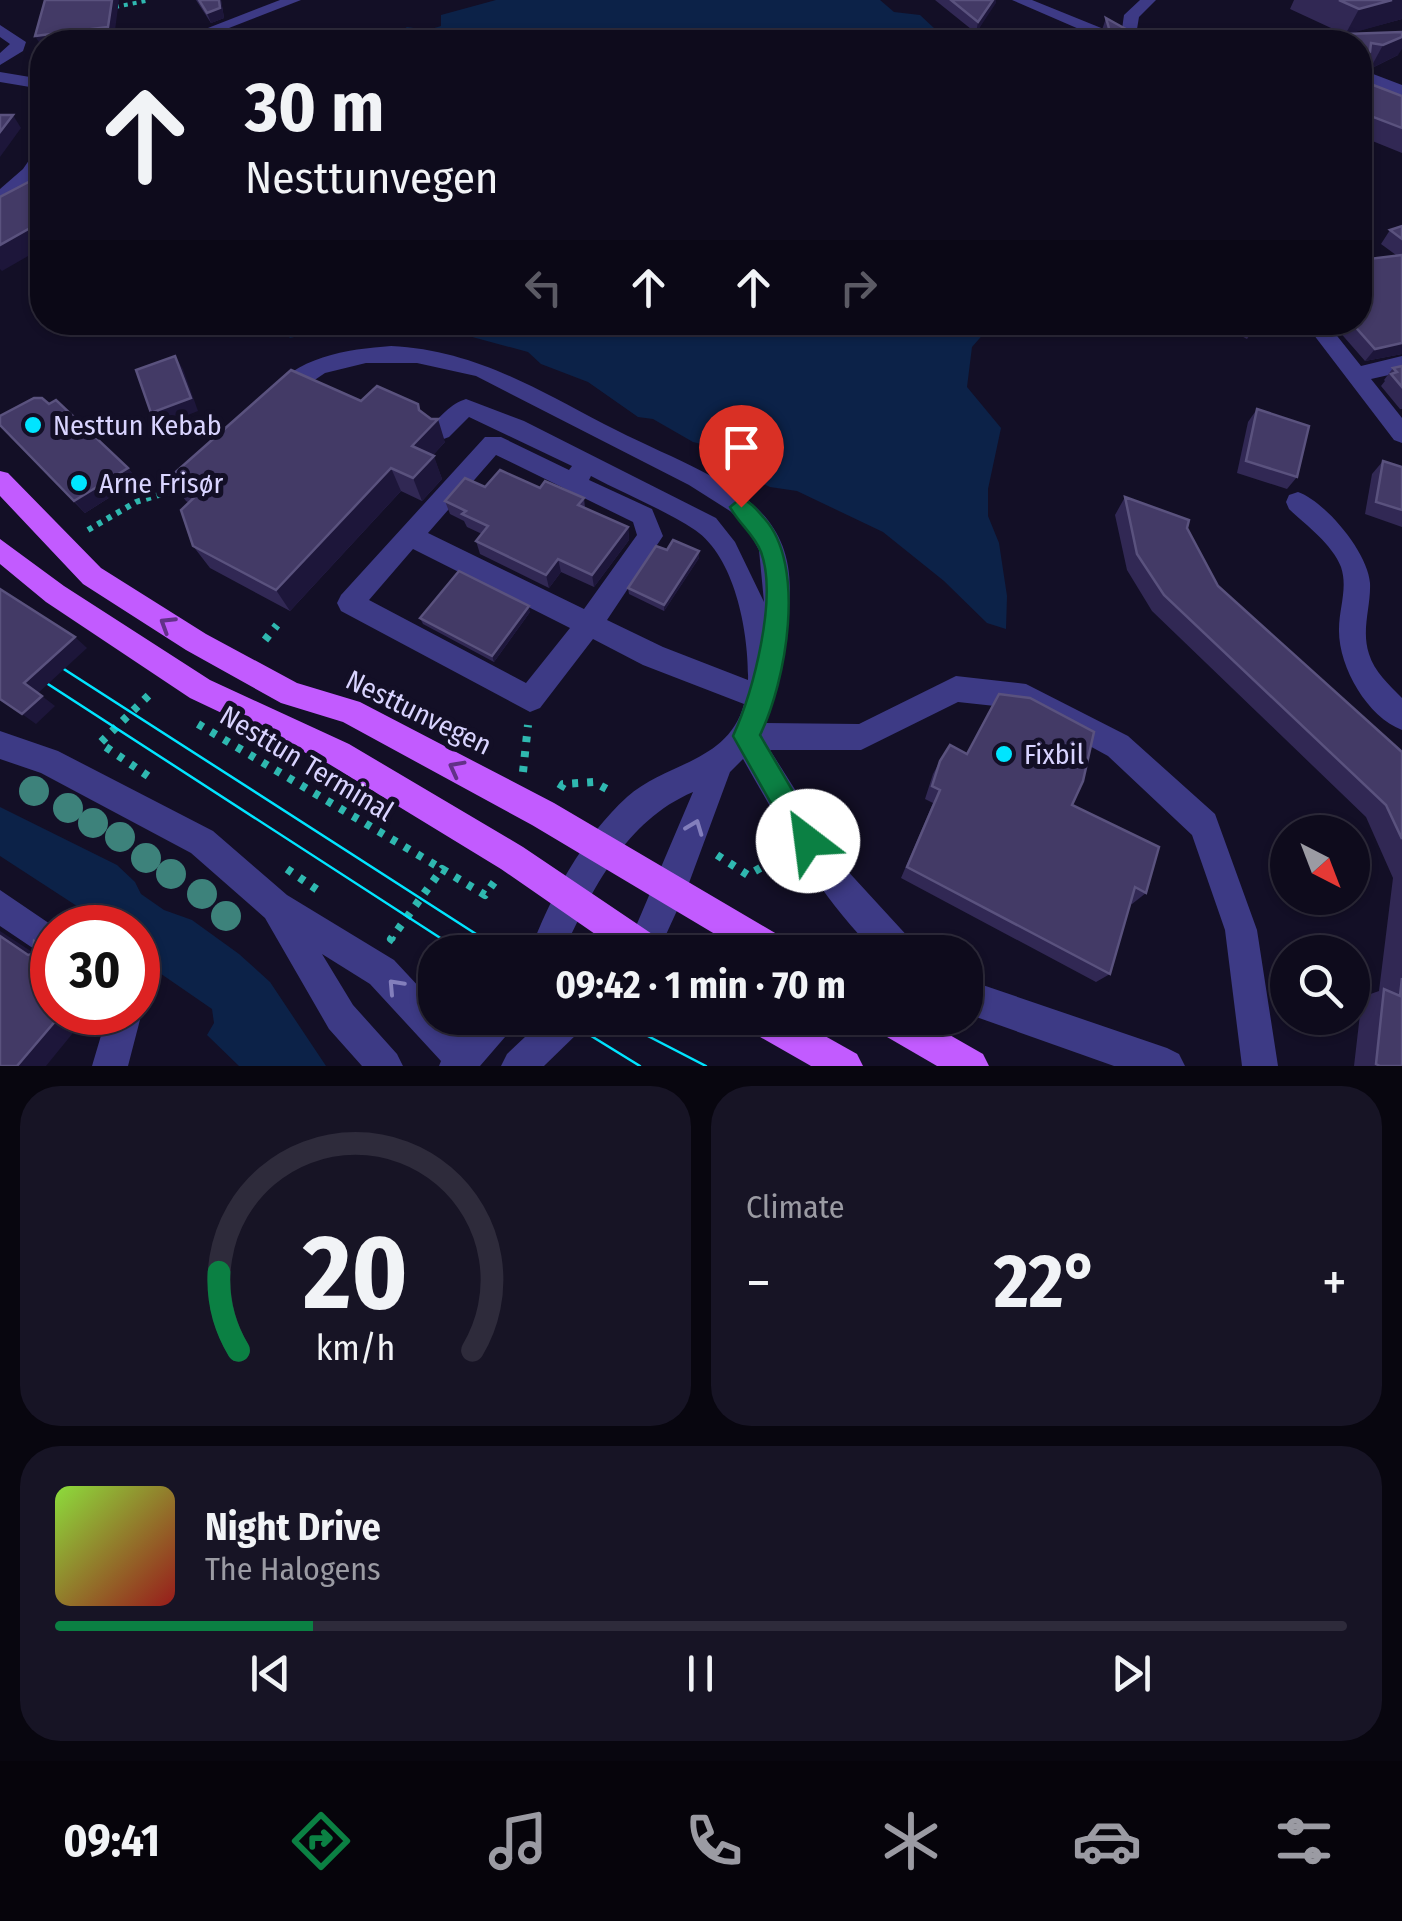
<!DOCTYPE html>
<meta charset="utf-8">
<style>
:root{--surface:#0e0b1c;--page:#171425;--text:#f1f3f6;--muted:#9b9ba3;--line:#2e2b3b;--accent:#0b8043}
body{margin:0;font-family:"Fira Sans Condensed",sans-serif;background:var(--page);color:var(--text);height:100vh;display:flex;flex-direction:column;font-size:38px;white-space:nowrap}
*{box-sizing:border-box;margin:0}
p{font-size:32px;color:var(--muted)}
.icon{flex:none;width:55px;height:55px;fill:none;stroke:currentColor;stroke-width:2;stroke-linecap:round;stroke-linejoin:round}
.map{position:relative;height:1066px;overflow:hidden}
.details{display:flex;flex-direction:column;gap:20px;padding:20px;background:#08060f;flex:1}
.details>*{flex:none}
.hud{position:absolute;left:30px;top:30px;width:1342px;height:305px;border-radius:40px;box-shadow:0 2px 8px #0004,0 0 0 2px var(--line);background:#0e0b1c;color:var(--text);overflow:hidden}
.needle{width:65px;rotate:138deg}
.controls{position:absolute;left:1270px;top:815px;display:grid;gap:20px}
.controls a{display:grid;place-items:center;width:100px;height:100px;border-radius:50%;background:var(--surface);box-shadow:0 2px 8px #0004,0 0 0 2px var(--line);font-size:50px}
.speed{position:absolute;left:30px;top:905px;display:flex;gap:20px;font-size:50px;font-weight:700;text-align:center}
.speed>*{display:grid;place-content:center;width:130px;height:130px;border-radius:50%;background:var(--surface);box-shadow:0 2px 8px #0004,0 0 0 2px var(--line);line-height:1}
.speed .limit{border:15px solid #d22;background:#fff;color:#111}
.pin{position:absolute;display:grid;place-items:center;width:85px;height:85px;color:#fff;margin:-102px -42px;border-radius:50% 50% 50% 0;rotate:-45deg;box-shadow:0 0 10px #0007}
.pin .icon{rotate:45deg}
.me{position:absolute;width:110px;margin:-55px;rotate:330deg;stroke-linejoin:round;filter:drop-shadow(0 0 8px #0008)}
.turn{display:flex;align-items:center;gap:35px;height:210px;padding:0 50px;font-size:45px}
.turn .icon{width:130px;height:130px;stroke-width:2.5}
.turn b{display:block;font-size:70px;line-height:85px}
.lanes{display:flex;align-items:center;height:95px;padding:0 50px;background:#0003;justify-content:center;gap:50px;direction:ltr}
.lanes .off{opacity:.35}
.big{font-size:75px;font-weight:700;line-height:1.1}
.details .widget{flex:1;display:flex;flex-direction:column;justify-content:center;gap:15px;min-width:0;padding:0 35px;border-radius:40px;background:var(--page)}
.details .dial{align-items:center;gap:0}
.dial svg{height:260px;overflow:visible;fill:none;stroke:var(--line);stroke-width:7;stroke-linecap:round;text-anchor:middle}
.dial text{fill:var(--text);stroke:none}
.song{display:flex;align-items:center;gap:30px}
.cover{width:120px;height:120px;border-radius:15px;background:linear-gradient(135deg,hsl(90 70% 55%),hsl(0 70% 35%))}
.played{height:10px;border-radius:5px;background:linear-gradient(90deg,var(--accent) 20%,var(--line) 20%)}
.keys{display:flex;justify-content:space-around;direction:ltr}
.heat{display:flex;justify-content:space-between;align-items:center;font-size:55px;direction:ltr}
.details .tiles{flex:1;display:grid;gap:20px;grid-template-columns:1fr 1fr}
.widget:last-child{grid-column:span 2}
.trip{position:absolute;left:418px;top:935px;width:565px;height:100px;border-radius:40px;background:var(--surface);box-shadow:0 2px 8px #0004,0 0 0 2px var(--line);font-weight:700;line-height:100px;text-align:center}
.menu{display:flex;height:160px;justify-content:space-around;align-items:center;background:#06040b;color:var(--muted)}
.menu .icon{width:70px;height:70px}
.menu .active{color:var(--accent)}
.menu b{font-size:45px;color:var(--text)}
.map>svg:first-child{display:block}
.water{fill:#0c2248}
.lines{fill:none;stroke-linecap:round;stroke-linejoin:round}
.path-far2{stroke:#2fb8b0;stroke-width:4;stroke-dasharray:4 5;stroke-linecap:butt}
.path-far1{stroke:#2fb8b0;stroke-width:6;stroke-dasharray:5 6;stroke-linecap:butt}
.path{stroke:#2fb8b0;stroke-width:8;stroke-dasharray:6 9;stroke-linecap:butt}
.minor{fill:#3d3a85;fill-rule:evenodd}
.major{fill:#c25bff;fill-rule:evenodd}
.tram{stroke:#00e5ff;stroke-width:2.5}
.tree{fill:#3d827b}
.wall{fill:#312854}
.shaded-wall{fill:#1d163a}
.building{fill:#433a66;stroke:#5a527e;stroke-width:2.5}
.oneway{stroke:#623188}
.oneway2{stroke:#837fbc}
.route{fill:#0b8043;stroke:#07532c;stroke-width:2.5}
.poi-dot{fill:#00e5ff;stroke:#130f26;stroke-width:4}
.labels{text-anchor:middle;stroke-width:10;stroke-linejoin:round;paint-order:stroke}
.poi-label{font-size:28px;fill:#d9d4ff;stroke:#130f26;text-anchor:start}
.street-label{font-size:28px;fill:#d9d4ff;stroke:#130f26}
</style>
<div class="map">
<svg width="1402" height="1066" viewBox="0 0 1402 1066">
<rect width="100%" height="100%" fill="#130f26"/>
<g class="water">
<polygon points="496,0 880,0 894,12 920,15 949,42 383,42 407,27 428,30 441,26 441,15"/>
<polygon points="282,323 993,323 972,347 967,387 1001,428 988,489 988,516 999,543 1007,596 1006,629 987,623 944,581 883,532 797,491 770,487 747,476 743,467 717,448 693,442 653,419 638,417 588,382 541,364 528,352 465,335 346,325 290,338 282,330"/>
<path d="M0 807 117 865 135 882 141 894 164 910 192 920 239 954 270 982 326 1066H239L207 1035 214 1023 212 1009 138 958V928C115 928 91 934 83 910L0 856Z"/>
</g>
<g class="lines">
<polyline class="path-far2" points="115,7 150,0"/>
<polyline class="path-far1" points="88,530 136,502 185,487"/>
<g class="path">
<polyline points="265,640 277,625"/>
<polyline points="198,724 442,869"/>
<polyline points="523,772 528,725"/>
<polyline points="148,776 100,743 149,695 153,697"/>
<polyline points="560,789 563,784 594,782 612,792"/>
<polyline points="717,855 748,875 783,855"/>
<polyline points="287,869 322,893"/>
<polyline points="394,941 391,939 442,869 485,895 495,881"/>
</g>
<g class="minor">
<polygon points="280,0 301,0 193,42 172,42"/>
<polygon points="1012,0 1032,0 1121,36 1124,15 1140,0 1156,0 1139,17 1136,35 1179,37 1187,42 1109,42"/>
<polygon points="0,25 26,42 23,51 0,65 0,53 10,44 0,37"/>
<polygon points="1360,69 1402,85 1402,96 1360,80"/>
<polygon points="0,72 42,79 42,89 0,82"/>
<path d="M42 149C43 173 23 196 0 205V189L23 169 36 150Z"/>
<polygon points="1360,198 1369,204 1367,210 1360,212"/>
<polygon points="1304,322 1326,322 1361,366 1402,356 1402,372 1371,379 1402,418 1402,443 1394,440"/>
<path d="M391 346C473 350 533 387 604 424 721 485 829 499 776 664 770 683 775 702 765 723L859 724 956 676 1026 684 1128 736 1215 814 1257 930 1278 1066H1242L1225 930 1192 835 1108 756 1022 709 958 702 861 750H770L844 867 911 940 915 952H876C819 897 782 827 743 759L730 772 686 891 658 952H625L693 792C625 821 593 889 563 952H530C549 898 584 836 627 797 666 762 728 763 744 704L643 665 593 639 540 708 530 712 341 611 337 603 341 595 485 437H501L569 470 572 466 469 417 449 437 441 440 429 431C437 418 452 403 466 399L524 421 716 518 735 542 764 602 759 550 746 526 730 511 689 485 476 376 417 363H366L325 373 279 404 268 396C293 357 348 349 391 346ZM496 455 633 522 637 535 584 609 428 533ZM591 476C625 494 663 509 695 530 736 558 749 635 748 680L663 647 607 620 663 536 652 509 589 480ZM413 549 570 628 526 683 369 600Z"/>
<path d="M1298 492C1326 502 1368 553 1370 583 1371 607 1361 630 1369 654 1374 671 1389 685 1402 698V730C1367 717 1338 666 1339 629 1339 608 1348 588 1341 567 1332 544 1307 526 1289 509L1286 502 1289 495Z"/>
<polygon points="0,731 58,751 213,831 287,895 394,960 435,1004 435,1018 448,1018 463,1033 477,1018 516,1018 511,1030 480,1066 439,1066 441,1061 370,984 322,954 353,1005 397,1054 403,1066 362,1066 329,1029 265,918 191,853 41,773 0,759"/>
<polygon points="0,890 56,928 52,928 52,961 0,926"/>
<polygon points="965,979 1167,1048 1179,1054 1185,1066 1114,1066 965,1013"/>
<polygon points="138,1001 142,1012 128,1066 92,1066 108,1012 138,1012"/>
<polygon points="545,1018 586,1018 581,1030 544,1066 501,1066 507,1054"/>
</g>
<g class="major">
<polygon points="0,471 8,473 101,568 206,634 297,683 360,702 554,803 787,940 791,952 745,952 532,825 343,722 281,703 186,650 83,584 0,496"/>
<polygon points="0,539 64,586 210,680 349,744 523,847 661,940 665,952 621,952 501,869 329,764 190,698 46,602 0,564"/>
<polygon points="743,1018 793,1018 857,1054 863,1066 811,1066 748,1030"/>
<polygon points="870,1018 920,1018 983,1054 989,1066 937,1066 875,1030"/>
</g>
<g class="tram">
<polyline points="0,628 504,952"/>
<polyline points="0,653 462,952"/>
<polyline points="562,1018 640,1066"/>
<polyline points="613,1018 706,1066"/>
</g>
</g>
<g class="tree">
<circle cx="34" cy="791" r="15"/>
<circle cx="68" cy="808" r="15"/>
<circle cx="93" cy="823" r="15"/>
<circle cx="120" cy="837" r="15"/>
<circle cx="146" cy="858" r="15"/>
<circle cx="171" cy="874" r="15"/>
<circle cx="202" cy="894" r="15"/>
<circle cx="226" cy="916" r="15"/>
</g>
<g class="wall">
<polygon points="196,0 221,0 224,18 211,23"/>
<polygon points="935,0 996,0 976,33"/>
<polygon points="1294,0 1402,0 1402,19 1346,34 1402,32 1398,55 1370,69 1361,67 1344,34 1290,9"/>
<polygon points="1106,18 1149,42 1098,42"/>
<polygon points="1360,89 1402,96 1402,153 1360,136"/>
<polygon points="1402,226 1402,354 1365,361 1331,322 1360,322 1396,255 1381,244 1390,230"/>
<polygon points="1076,322 1108,322 1104,331"/>
<polygon points="1215,322 1258,322 1247,339"/>
<polygon points="1402,366 1402,409 1400,409 1381,386 1385,381 1384,380 1393,368"/>
<polygon points="361,401 421,412 445,442 433,455 442,479 422,501 401,491 290,611 210,568 193,546 189,503 186,501 169,478"/>
<polygon points="1257,409 1297,477 1287,489 1237,473 1248,422"/>
<polygon points="0,426 128,468 137,480 85,513"/>
<polygon points="1383,461 1402,467 1402,527 1365,514 1372,474"/>
<polygon points="485,487 540,488 584,498 585,508 628,527 629,540 594,587 561,572 549,588 480,554 476,541 482,534 467,527 464,521 450,514 445,501"/>
<polygon points="1125,497 1187,528 1218,586 1402,752 1402,1066 1354,1066 1362,997 1379,991 1393,878 1366,817 1152,611 1127,570 1115,515"/>
<polygon points="667,550 699,551 699,558 664,611 629,594 628,588"/>
<polygon points="530,612 494,662 423,624 420,618"/>
<polygon points="940,761 1072,805 1146,893 1132,904 1130,903 1110,974 1096,982 901,878 933,803 925,799 933,774"/>
</g>
<g class="shaded-wall">
<polygon points="112,0 119,0 114,38 78,42 42,42 42,47 35,36"/>
<polygon points="219,0 221,0 224,18 211,23 207,13"/>
<polygon points="993,0 996,0 996,3 976,33 978,22"/>
<polygon points="1392,0 1402,0 1402,19 1345,35 1359,9"/>
<polygon points="1402,37 1402,49 1398,55 1370,69 1383,45"/>
<polygon points="1370,52 1360,69 1360,57"/>
<polygon points="13,115 21,128 0,157 0,132"/>
<polygon points="42,208 42,248 2,271 0,269 0,245"/>
<polygon points="1402,343 1402,354 1365,361 1375,349"/>
<polygon points="175,356 183,369 198,411 160,426 151,413"/>
<polygon points="418,404 426,428 438,419 445,442 420,469 412,446"/>
<polygon points="434,456 442,479 422,501 413,478"/>
<polygon points="128,468 137,480 85,513 74,501"/>
<polygon points="391,468 401,491 290,611 276,590"/>
<polygon points="628,527 629,540 594,587 592,575"/>
<polygon points="699,551 699,558 664,611 664,605"/>
<polygon points="558,559 561,572 549,588 546,575"/>
<polygon points="529,606 530,612 494,662 492,656"/>
<polygon points="75,637 87,648 37,694 24,683"/>
<polygon points="42,696 55,706 36,724 22,714"/>
<polygon points="0,931 49,963 52,959 52,977 0,936"/>
<polygon points="34,941 52,949 52,955"/>
<polygon points="63,1012 90,1012 46,1066 17,1066"/>
</g>
<g class="building">
<polygon points="45,0 112,0 108,27 35,36"/>
<polygon points="199,0 219,0 220,8 207,13"/>
<polygon points="951,0 993,0 978,22"/>
<polygon points="1339,0 1392,0 1359,9"/>
<polygon points="1106,18 1149,42 1113,42"/>
<polygon points="1402,32 1402,37 1383,45 1371,43 1370,52 1360,57 1360,42 1304,42 1317,35"/>
<polygon points="1368,83 1402,96 1402,128 1360,112 1360,89"/>
<polygon points="0,115 13,115 0,132"/>
<polygon points="42,175 42,208 39,223 0,245 0,197"/>
<polygon points="1402,226 1402,239 1390,230"/>
<polygon points="1402,255 1402,343 1375,349 1351,322 1360,322 1360,260"/>
<polygon points="1242,322 1258,322 1254,329"/>
<polygon points="175,356 191,398 151,413 136,370"/>
<polygon points="1402,366 1402,387 1391,374 1397,372 1393,368"/>
<polygon points="291,370 361,401 377,386 418,404 419,410 431,419 438,419 412,446 434,456 413,478 391,468 276,590 193,546 181,510 199,493 169,478"/>
<polygon points="34,398 42,398 49,404 56,400 128,468 74,501 0,425 0,416"/>
<polygon points="1257,409 1309,426 1297,477 1246,461"/>
<polygon points="1383,461 1402,467 1402,510 1376,502"/>
<polygon points="500,470 540,488 545,481 584,498 578,505 628,527 592,575 558,559 546,575 476,541 488,526 462,514 466,511 445,501 465,478 485,487"/>
<polygon points="1125,497 1189,520 1187,528 1218,586 1402,752 1402,839 1386,805 1164,595 1137,554"/>
<polygon points="673,540 699,551 664,605 628,588 656,546 667,550"/>
<polygon points="459,571 529,606 492,656 420,618"/>
<polygon points="0,589 75,637 24,683 42,696 22,714 0,699"/>
<polygon points="999,694 1030,698 1094,732 1083,781 1072,805 1159,847 1146,893 1135,887 1110,974 907,867 940,790 932,786 940,761 950,745 967,754"/>
<polygon points="0,936 28,955 33,954 34,941 52,955 52,959 43,970 52,977 52,1012 63,1012 17,1066 0,1066"/>
<polygon points="1402,978 1402,1066 1380,1066 1376,1064 1384,989 1400,996"/>
</g>
<defs><path id="oneway-chevron" d="M-2-3.5L2.5 0L-2 3.5" fill="none" stroke-width="1.6" stroke-linecap="round" stroke-linejoin="round" transform="scale(2.5)"/></defs>
<g class="oneway">
<use href="#oneway-chevron" transform="translate(167 624) rotate(-148)"/>
<use href="#oneway-chevron" transform="translate(456 768) rotate(-152)"/>
</g>
<g class="oneway2">
<use href="#oneway-chevron" transform="translate(695 827) rotate(-69)"/>
<use href="#oneway-chevron" transform="translate(395 986) rotate(-133)"/>
</g>
<path class="route" d="M741 498C751 502 757 510 764 518 807 565 786 682 760 735L822 841 818 851 808 855 798 851 733 736C753 692 778 598 761 552 754 534 739 524 730 507Z"/>
<g class="poi-dot">
<circle cx="33" cy="425" r="10"/>
<circle cx="79" cy="483" r="10"/>
<circle cx="1004" cy="754" r="10"/>
</g>
<g class="labels">
<g class="poi-label">
<text x="53" y="435">Nesttun Kebab</text>
<text x="99" y="493">Arne Frisør</text>
<text x="1024" y="764">Fixbil</text>
</g>
<g class="street-label">
<text transform="translate(419 712) rotate(26)" y="10">Nesttunvegen</text>
<text transform="translate(307 763) rotate(31)" y="10">Nesttun Terminal</text>
</g>
</g>
</svg>
<div class="controls">
<a><svg class="needle" viewBox="-14 -14 28 28"><path d="M0-13l5 13h-10z" fill="#e53935"/><path d="M0 13l5-13h-10z" fill="#9b9ba3"/></svg></a>
<a><svg class="icon" aria-label="search" viewBox="0 0 24 24"><circle cx="10" cy="10" r="6"/><path d="M15 15l6 6"/></svg></a>
</div>
<div class="speed"><div class="limit">30</div></div>
<div class="pin" style="left:741px;top:507px;background:#d93025"><svg class="icon" aria-label="arrive" viewBox="0 0 24 24"><path d="M6 21V4h12l-3 4 3 4H6"/></svg></div>
<svg class="me" style="left:808px;top:841px" viewBox="-20 -20 40 40"><circle r="19" fill="#fff"/><path d="M0-13L10 11 0 6-10 11z" fill="#0b8043"/></svg>
<div class="trip">09:42 · 1 min · 70 m</div>
<div class="hud">
<div class="turn"><svg class="icon" aria-label="ahead" viewBox="0 0 24 24"><path d="M12 20V5M6 11l6-6 6 6"/></svg><div><b>30 m</b>Nesttunvegen</div></div>
<div class="lanes"><svg class="icon off" aria-label="left" viewBox="0 0 24 24"><path d="M17 20v-9H6M10 6l-5 5 5 5"/></svg><svg class="icon" aria-label="ahead" viewBox="0 0 24 24"><path d="M12 20V5M6 11l6-6 6 6"/></svg><svg class="icon" aria-label="ahead" viewBox="0 0 24 24"><path d="M12 20V5M6 11l6-6 6 6"/></svg><svg class="icon off" aria-label="right" viewBox="0 0 24 24"><path d="M7 20v-9h11M14 6l5 5-5 5"/></svg></div>
</div>
</div>
<section class="details">
<div class="tiles">
<div class="widget dial"><svg viewBox="0 0 100 80">
<path d="M14 69A42 42 0 1 1 86 69"/>
<path d="M14 69A42 42 0 0 1 8 45" stroke="#0b8043"/>
<text x="50" y="56" font-size="32" font-weight="700">20</text>
<text x="50" y="72" font-size="11">km/h</text>
</svg></div>
<div class="widget"><p>Climate</p>
<div class="heat"><a>−</a><b class="big">22°</b><a>+</a></div>
</div>
<div class="widget">
<div class="song"><i class="cover"></i><div><b>Night Drive</b><p>The Halogens</p></div></div>
<div class="played"></div>
<div class="keys"><svg class="icon" aria-label="previous" viewBox="0 0 24 24"><path d="M18 5L8 12l10 7zM5 5v14"/></svg><svg class="icon" aria-label="pause" viewBox="0 0 24 24"><path d="M8 5v14M16 5v14"/></svg><svg class="icon" aria-label="next" viewBox="0 0 24 24"><path d="M6 5l10 7-10 7zM19 5v14"/></svg></div>
</div>
</div>
</section>
<nav class="menu">
<b>09:41</b>
<svg class="icon active" aria-label="directions" viewBox="0 0 24 24"><path d="M12 3l9 9-9 9-9-9zM9 14v-3h6M13 9l2 2-2 2"/></svg>
<svg class="icon" aria-label="music" viewBox="0 0 24 24"><path d="M9 18V5l10-2v13"/><circle cx="6" cy="18" r="3"/><circle cx="16" cy="16" r="3"/></svg>
<svg class="icon" aria-label="phone" viewBox="0 0 24 24"><path d="M5 4h4l2 5-3 2q2 4 5 5l2-3 5 2v4C11 20 4 13 5 4z"/></svg>
<svg class="icon" aria-label="climate" viewBox="0 0 24 24"><path d="M12 3v18M4 7l16 10M4 17L20 7"/></svg>
<svg class="icon" aria-label="car" viewBox="0 0 24 24"><path d="M5 17H2v-5l4-1 3-4h7l3 4 3 1v5h-3M9 17h6M6 11h13"/><circle cx="7" cy="17" r="2"/><circle cx="17" cy="17" r="2"/></svg>
<svg class="icon" aria-label="filters" viewBox="0 0 24 24"><path d="M4 7h16M4 17h16"/><circle cx="9" cy="7" r="2"/><circle cx="15" cy="17" r="2"/></svg>
</nav>
